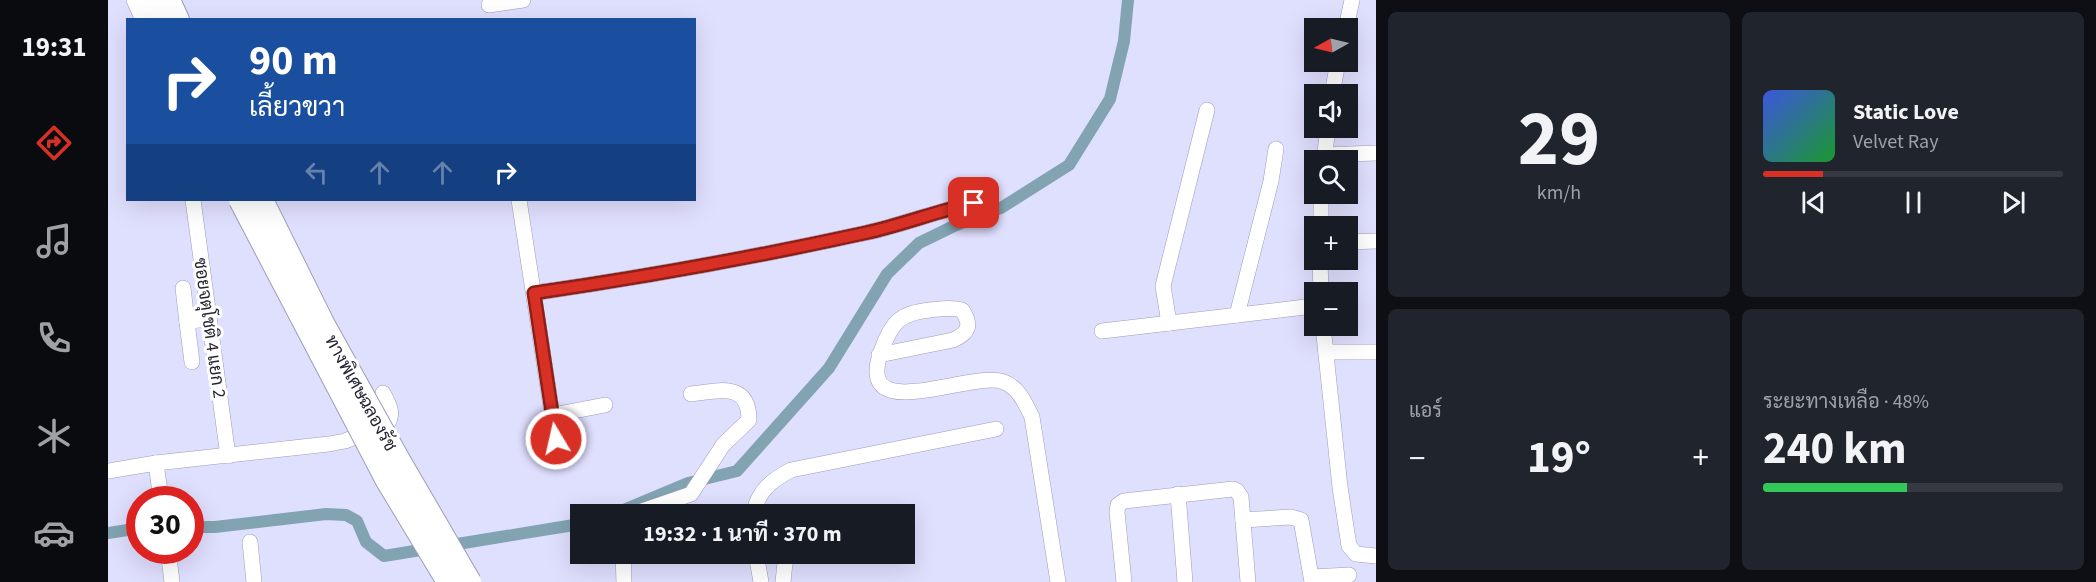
<!DOCTYPE html>
<html lang="th">
<meta charset="utf-8">
<style>
:root{--surface:#171b24;--page:#20242c;--text:#f1f3f6;--muted:#9ea1a6;--line:#363941;--accent:#d93025}
body{margin:0;font-family:"Source Sans 3",Sarabun,sans-serif;background:var(--page);color:var(--text);height:100vh;display:flex;flex-direction:column;font-size:22px;white-space:nowrap}
*{box-sizing:border-box;margin:0}
p{font-size:20px;color:var(--muted)}
.icon{flex:none;width:33px;height:33px;fill:none;stroke:currentColor;stroke-width:2;stroke-linecap:round;stroke-linejoin:round}
.map{position:relative;flex:1;overflow:hidden}
.side{display:flex;flex-direction:column;gap:12px;padding:12px;background:#0d0f14;width:720px}
.side>*{flex:none}
.hud{position:absolute;left:18px;top:18px;width:570px;height:183px;border-radius:0px;box-shadow:0 6px 24px #0002;background:#1a4fa0;color:#fff;overflow:hidden}
.needle{width:39px;rotate:262deg}
.buttons{position:absolute;left:1196px;top:18px;display:grid;gap:12px}
.buttons a{display:grid;place-items:center;width:54px;height:54px;border-radius:0px;background:var(--surface);box-shadow:0 6px 24px #0002;font-size:30px}
.speed{position:absolute;left:18px;top:486px;display:flex;gap:12px;font-size:30px;font-weight:700;text-align:center}
.speed>*{display:grid;place-content:center;width:78px;height:78px;border-radius:50%;background:var(--surface);box-shadow:0 6px 24px #0002;line-height:1}
.speed .limit{border:9px solid #d22;background:#fff;color:#111}
.pin{position:absolute;display:grid;place-items:center;width:51px;height:51px;color:#fff;margin:-26px;border-radius:12px;box-shadow:0 3px 9px #0006}
.me{position:absolute;width:66px;margin:-33px;rotate:351deg;stroke-linejoin:round;filter:drop-shadow(0 0 4px #0008)}
.turn{display:flex;align-items:center;gap:21px;height:126px;padding:0 24px;font-size:27px}
.turn .icon{width:78px;height:78px;stroke-width:2.5}
.turn b{display:block;font-size:42px;line-height:51px}
.lanes{display:flex;align-items:center;height:57px;padding:0 24px;background:#0003;justify-content:center;gap:30px;direction:ltr}
.lanes .off{opacity:.35}
.big{font-size:45px;font-weight:700;line-height:1.1}
.side .widget{flex:1;display:flex;flex-direction:column;justify-content:center;gap:9px;min-width:0;padding:0 21px;border-radius:9px;background:var(--page)}
.side .dial{align-items:center;gap:0}
.dial b{font-size:78px;line-height:1}
.song{display:flex;align-items:center;gap:18px}
.cover{width:72px;height:72px;border-radius:9px;background:linear-gradient(135deg,hsl(230 70% 55%),hsl(130 70% 35%))}
.played{height:6px;border-radius:3px;background:linear-gradient(90deg,var(--accent) 20%,var(--line) 20%)}
.keys{display:flex;justify-content:space-around;direction:ltr}
.heat{display:flex;justify-content:space-between;align-items:center;font-size:33px;direction:ltr}
.charge{height:9px;border-radius:4px;background:linear-gradient(90deg,#34c759 48%,var(--line) 0)}
.side .tiles{flex:1;display:grid;gap:12px;grid-template-columns:repeat(2,1fr)}
.trip{position:absolute;left:462px;top:504px;width:345px;height:60px;border-radius:0px;background:var(--surface);box-shadow:0 6px 24px #0002;font-weight:700;line-height:60px;text-align:center}
main{display:flex;flex:1;min-height:0}
.menu{display:flex;flex-direction:column;width:108px;justify-content:space-around;align-items:center;background:#090b0e;color:var(--muted)}
.menu .icon{width:42px;height:42px}
.menu .active{color:var(--accent)}
.menu b{font-size:27px;color:var(--text)}
.map>svg:first-child{display:block}
.lines{fill:none;stroke-linecap:round;stroke-linejoin:round}
.canal{stroke:#82a3b1;stroke-width:12}
.minor-casing{stroke:#9c9dba;stroke-width:16}
.highway-casing{stroke:#9c9dba;stroke-width:24}
.minor{stroke:#fff;stroke-width:15}
.highway{stroke:#fff;stroke-width:22}
.highway-bridge-casing{stroke:#9c9dba;stroke-width:24;stroke-linecap:butt}
.highway-bridge{stroke:#fff;stroke-width:22}
.route-casing{stroke:#8d1f18;stroke-width:15}
.route{stroke:#d93025;stroke-width:10}
.labels{text-anchor:middle;stroke-width:6;stroke-linejoin:round;paint-order:stroke}
.street-label{font-size:18px;fill:#252531;stroke:#fff}
</style>
<main>
<nav class="menu">
<b>19:31</b>
<svg class="icon active" aria-label="directions" viewBox="0 0 24 24"><path d="M12 3l9 9-9 9-9-9zM9 14v-3h6M13 9l2 2-2 2"/></svg>
<svg class="icon" aria-label="music" viewBox="0 0 24 24"><path d="M9 18V5l10-2v13"/><circle cx="6" cy="18" r="3"/><circle cx="16" cy="16" r="3"/></svg>
<svg class="icon" aria-label="phone" viewBox="0 0 24 24"><path d="M5 4h4l2 5-3 2q2 4 5 5l2-3 5 2v4C11 20 4 13 5 4z"/></svg>
<svg class="icon" aria-label="climate" viewBox="0 0 24 24"><path d="M12 3v18M4 7l16 10M4 17L20 7"/></svg>
<svg class="icon" aria-label="car" viewBox="0 0 24 24"><path d="M5 17H2v-5l4-1 3-4h7l3 4 3 1v5h-3M9 17h6M6 11h13"/><circle cx="7" cy="17" r="2"/><circle cx="17" cy="17" r="2"/></svg>
</nav>
<div class="map">
<svg width="1268" height="582" viewBox="0 0 1268 582">
<rect width="100%" height="100%" fill="#dfdffe"/>
<g class="lines">
<g class="canal">
<polyline points="506,514 580,483 629,471 721,368 779,274 811,243 846,226 893,208 961,165 1002,99 1016,41 1020,0"/>
<polyline points="82,527 107,527 218,514 238,515 249,521 258,542 276,556 472,524"/>
<polyline points="0,533 32,528"/>
</g>
<defs>
<g id="minor">
<polyline points="26,0 35,20"/>
<polyline points="381,5 415,0"/>
<polyline points="1238,28 1244,0"/>
<polyline points="1224,94 1230,62"/>
<polyline points="1217,155 1268,153"/>
<polyline points="1216,160 1220,128"/>
<polyline points="85,200 120,456"/>
<polyline points="411,200 448,439"/>
<polyline points="1213,226 1213,194"/>
<polyline points="1239,242 1268,241"/>
<polyline points="1212,260 1213,292"/>
<polyline points="75,288 79,322"/>
<path d="M426 293C537 277 647 257 757 233 794 225 829 211 866 203"/>
<polyline points="1129,315 1163,181 1168,149"/>
<polyline points="1061,323 1055,286 1099,110"/>
<polyline points="1215,326 1232,487 1241,546 1248,554 1268,556"/>
<polyline points="994,331 1206,306"/>
<polyline points="1218,352 1268,352"/>
<path d="M771 355 845 340C861 333 864 325 854 310 843 307 833 309 822 310 792 313 784 322 774 349 743 430 863 369 896 382 911 388 917 403 924 417L950 582"/>
<polyline points="84,362 79,322 101,318"/>
<polyline points="445,415 497,405"/>
<polyline points="48,463 53,500"/>
<path d="M0 471 48 463 221 444 237 441 279 424C287 413 280 403 275 393"/>
<polyline points="1070,494 1077,582"/>
<path d="M525 514 583 494 615 445 641 420C641 381 610 391 583 394"/>
<path d="M646 514C649 491 664 480 683 470L888 429"/>
<polyline points="1135,520 1183,517 1193,520 1204,582"/>
<polyline points="142,542 146,582"/>
<polyline points="60,550 64,582"/>
<polyline points="515,554 516,582"/>
<polyline points="648,554 653,582"/>
<polyline points="1204,577 1241,575"/>
<polyline points="675,582 677,563 682,554"/>
<polyline points="1016,582 1009,512 1010,505 1016,501 1125,489 1129,491 1133,497 1140,582"/>
</g>
<g id="highway">
<polyline points="40,0 49,20"/>
<polyline points="61,0 70,20"/>
</g>
</defs>
<use href="#minor" class="minor-casing"/>
<use href="#highway" class="highway-casing"/>
<use href="#minor" class="minor"/>
<use href="#highway" class="highway"/>
<defs>
<g id="highway-bridge">
<polyline points="132,200 278,479 340,582"/>
<polyline points="154,200 215,323 291,460 362,582"/>
</g>
</defs>
<use href="#highway-bridge" class="highway-bridge-casing"/>
<use href="#highway-bridge" class="highway-bridge"/>
</g>
<g class="lines">
<defs>
<path id="route" d="M448 439 426 293C537 277 647 257 757 233 794 225 829 211 866 203"/>
</defs>
<use href="#route" class="route-casing"/>
<use href="#route" class="route"/>
</g>
<g class="labels">
<g class="street-label">
<text transform="translate(102 328) rotate(82)" y="6">ซอยจตุโชติ 4 แยก 2</text>
<text transform="translate(253 393) rotate(61)" y="6">ทางพิเศษฉลองรัช</text>
</g>
</g>
</svg>
<div class="buttons">
<a><svg class="needle" viewBox="-14 -14 28 28"><path d="M0-13l5 13h-10z" fill="#e53935"/><path d="M0 13l5-13h-10z" fill="#9ea1a6"/></svg></a>
<a><svg class="icon" aria-label="sound" viewBox="0 0 24 24"><path d="M4 9h4l5-4v14l-5-4H4zM17 9q2 3 0 6"/></svg></a>
<a><svg class="icon" aria-label="search" viewBox="0 0 24 24"><circle cx="10" cy="10" r="6"/><path d="M15 15l6 6"/></svg></a>
<a>+</a>
<a>−</a>
</div>
<div class="speed"><div class="limit">30</div></div>
<div class="pin" style="left:866px;top:203px;background:#d93025"><svg class="icon" aria-label="arrive" viewBox="0 0 24 24"><path d="M6 21V4h12l-3 4 3 4H6"/></svg></div>
<svg class="me" style="left:448px;top:439px" viewBox="-20 -20 40 40"><circle r="17" fill="#d93025" stroke="#fff" stroke-width="3"/><path d="M0-11L8 9 0 5-8 9z" fill="#fff"/></svg>
<div class="trip">19:32 · 1 นาที · 370 m</div>
<div class="hud">
<div class="turn"><svg class="icon" aria-label="right" viewBox="0 0 24 24"><path d="M7 20v-9h11M14 6l5 5-5 5"/></svg><div><b>90 m</b>เลี้ยวขวา</div></div>
<div class="lanes"><svg class="icon off" aria-label="left" viewBox="0 0 24 24"><path d="M17 20v-9H6M10 6l-5 5 5 5"/></svg><svg class="icon off" aria-label="ahead" viewBox="0 0 24 24"><path d="M12 20V5M6 11l6-6 6 6"/></svg><svg class="icon off" aria-label="ahead" viewBox="0 0 24 24"><path d="M12 20V5M6 11l6-6 6 6"/></svg><svg class="icon" aria-label="right" viewBox="0 0 24 24"><path d="M7 20v-9h11M14 6l5 5-5 5"/></svg></div>
</div>
</div>
<section class="side">
<div class="tiles">
<div class="widget dial"><b>29</b><p>km/h</p></div>
<div class="widget">
<div class="song"><i class="cover"></i><div><b>Static Love</b><p>Velvet Ray</p></div></div>
<div class="played"></div>
<div class="keys"><svg class="icon" aria-label="previous" viewBox="0 0 24 24"><path d="M18 5L8 12l10 7zM5 5v14"/></svg><svg class="icon" aria-label="pause" viewBox="0 0 24 24"><path d="M8 5v14M16 5v14"/></svg><svg class="icon" aria-label="next" viewBox="0 0 24 24"><path d="M6 5l10 7-10 7zM19 5v14"/></svg></div>
</div>
<div class="widget"><p>แอร์</p>
<div class="heat"><a>−</a><b class="big">19°</b><a>+</a></div>
</div>
<div class="widget"><p>ระยะทางเหลือ · 48%</p><b class="big">240 km</b><div class="charge"></div></div>
</div>
</section>
</main>
